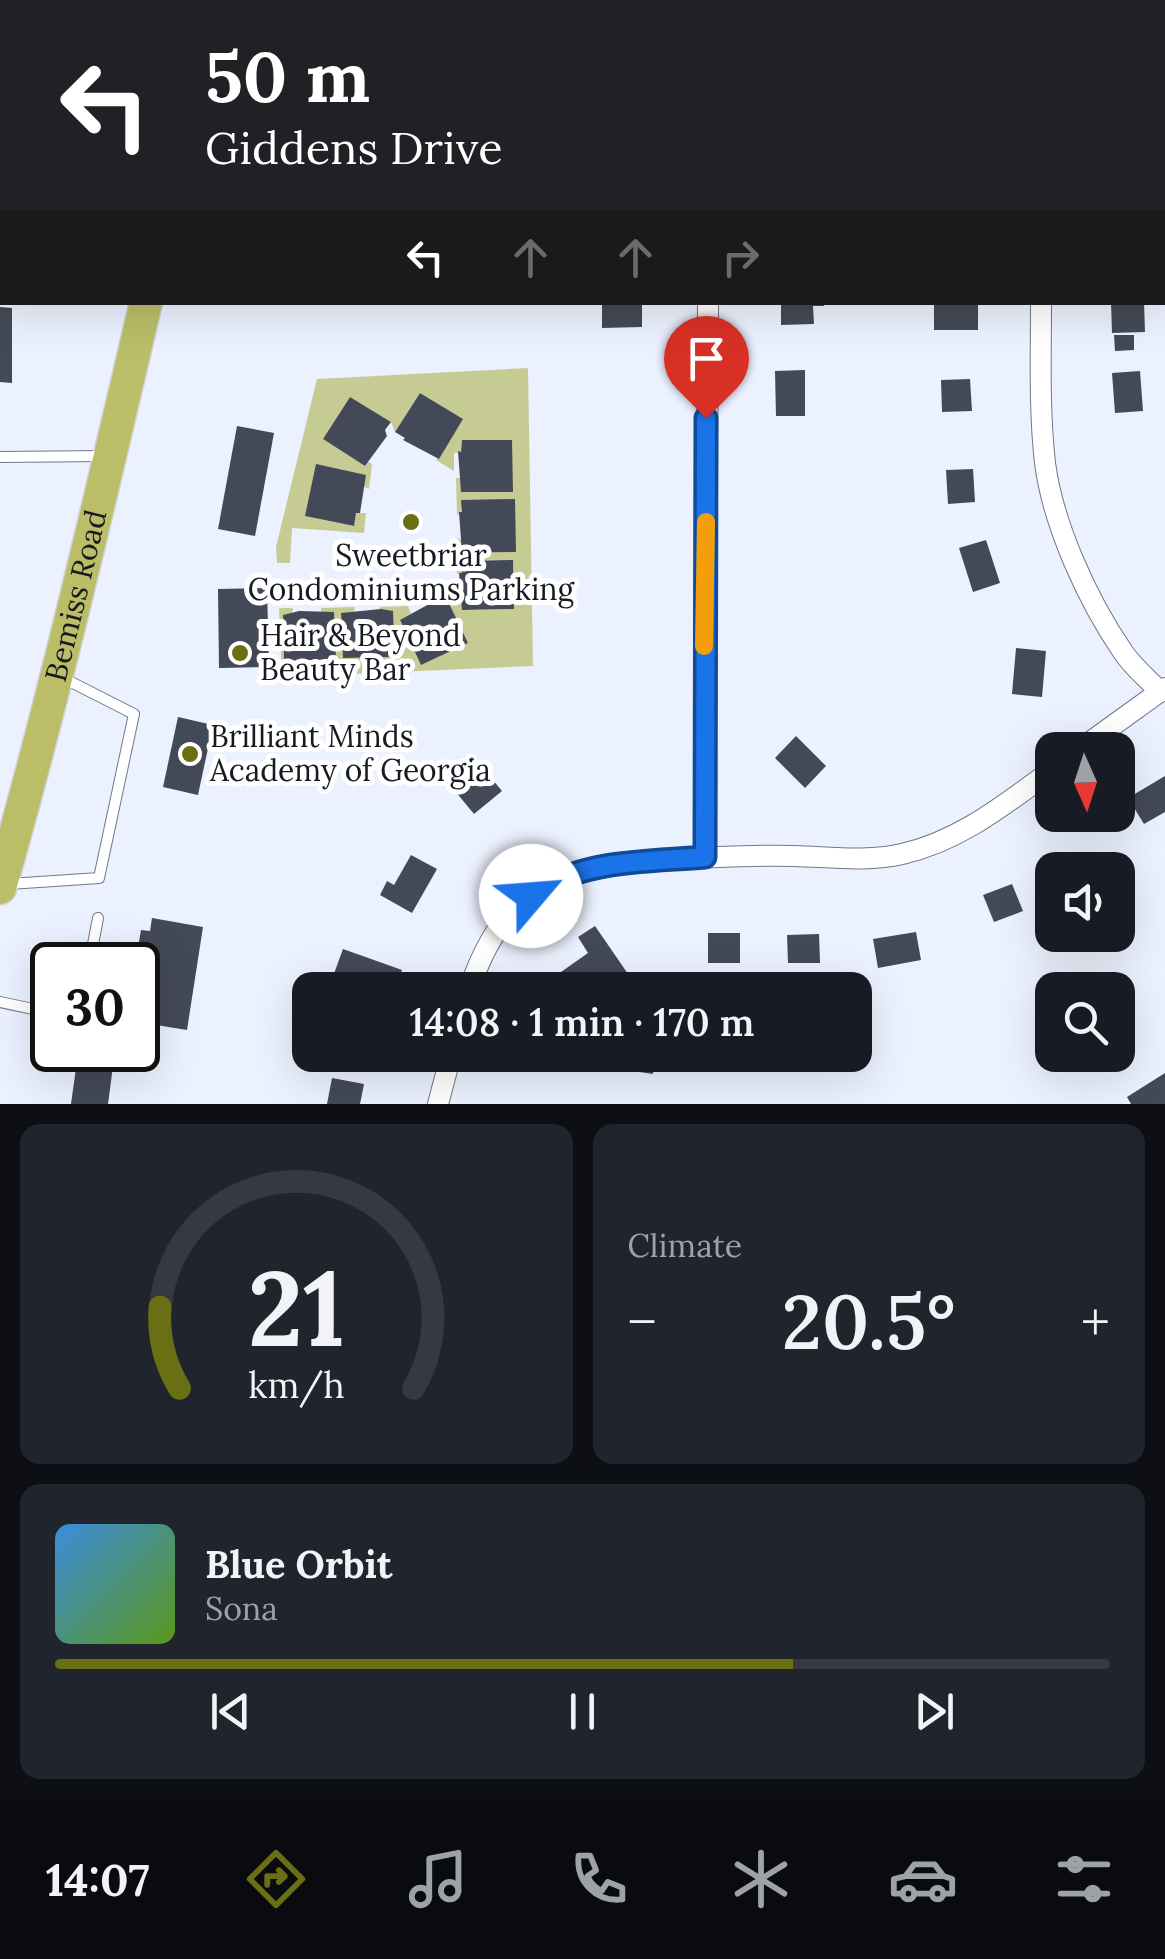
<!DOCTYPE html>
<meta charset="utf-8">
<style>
:root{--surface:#171b24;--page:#20242c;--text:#f1f3f6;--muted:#9ea1a6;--line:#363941;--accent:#6b6f13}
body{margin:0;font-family:Lora,serif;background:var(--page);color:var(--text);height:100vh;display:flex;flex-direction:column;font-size:38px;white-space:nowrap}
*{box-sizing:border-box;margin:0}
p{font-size:32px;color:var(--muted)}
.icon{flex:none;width:55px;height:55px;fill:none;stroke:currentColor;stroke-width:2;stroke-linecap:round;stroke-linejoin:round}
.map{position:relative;height:1104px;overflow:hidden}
.details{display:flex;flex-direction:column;gap:20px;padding:20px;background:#0d0f14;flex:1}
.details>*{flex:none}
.guide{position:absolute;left:0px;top:0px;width:1165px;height:305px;box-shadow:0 10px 40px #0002;background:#202124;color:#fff;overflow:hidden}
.needle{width:65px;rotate:177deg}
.controls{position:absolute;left:1035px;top:732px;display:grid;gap:20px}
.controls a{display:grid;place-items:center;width:100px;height:100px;border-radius:20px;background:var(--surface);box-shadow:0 10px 40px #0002;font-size:50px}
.speed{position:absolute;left:30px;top:942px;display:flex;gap:20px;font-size:50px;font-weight:700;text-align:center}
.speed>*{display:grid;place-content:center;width:130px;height:130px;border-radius:50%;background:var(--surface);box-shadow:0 10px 40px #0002;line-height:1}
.speed .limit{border:5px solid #111;border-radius:15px;background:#fff;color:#111}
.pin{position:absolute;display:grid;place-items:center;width:85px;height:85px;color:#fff;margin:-102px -42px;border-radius:50% 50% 50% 0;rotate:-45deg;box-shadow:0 0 10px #0007}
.pin .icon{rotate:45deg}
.me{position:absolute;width:110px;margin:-55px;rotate:63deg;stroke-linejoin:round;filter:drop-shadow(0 0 8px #0008)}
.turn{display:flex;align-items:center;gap:35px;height:210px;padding:0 40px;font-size:45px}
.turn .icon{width:130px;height:130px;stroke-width:2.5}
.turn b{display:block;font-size:70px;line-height:85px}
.lanes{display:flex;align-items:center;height:95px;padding:0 40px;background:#0003;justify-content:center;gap:50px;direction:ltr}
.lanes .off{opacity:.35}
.big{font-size:75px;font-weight:600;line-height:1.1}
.details .card{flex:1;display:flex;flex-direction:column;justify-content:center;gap:15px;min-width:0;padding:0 35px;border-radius:20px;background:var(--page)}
.details .dial{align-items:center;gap:0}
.dial svg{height:260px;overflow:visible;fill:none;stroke:var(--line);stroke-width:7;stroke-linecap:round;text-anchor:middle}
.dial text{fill:var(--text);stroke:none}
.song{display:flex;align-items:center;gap:30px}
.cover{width:120px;height:120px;border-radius:15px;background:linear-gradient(135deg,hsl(210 70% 55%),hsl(90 70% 35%))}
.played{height:10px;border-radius:5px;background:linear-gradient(90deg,var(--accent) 70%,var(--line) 70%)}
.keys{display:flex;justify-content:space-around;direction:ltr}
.heat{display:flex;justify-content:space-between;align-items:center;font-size:55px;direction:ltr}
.details .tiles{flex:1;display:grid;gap:20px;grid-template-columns:1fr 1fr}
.card:last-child{grid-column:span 2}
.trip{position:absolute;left:292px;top:972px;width:580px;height:100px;border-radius:20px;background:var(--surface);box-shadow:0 10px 40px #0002;font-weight:600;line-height:100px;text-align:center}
.dock{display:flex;height:160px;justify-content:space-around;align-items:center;background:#090b0e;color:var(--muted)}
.dock .icon{width:70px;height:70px}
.dock .current{color:var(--accent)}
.dock b{font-size:45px;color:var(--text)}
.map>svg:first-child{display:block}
.green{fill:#c6cb94}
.building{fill:#434956}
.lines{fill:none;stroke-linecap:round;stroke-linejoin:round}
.service-casing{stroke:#717886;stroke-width:12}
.minor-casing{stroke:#717886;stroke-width:22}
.primary-casing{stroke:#d1d1d2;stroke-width:35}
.service{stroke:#fff;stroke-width:10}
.minor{stroke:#fff;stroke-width:20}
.primary{stroke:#bbbe67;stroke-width:32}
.route-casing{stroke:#114b97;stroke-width:25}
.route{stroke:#1a73e8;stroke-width:18}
.slow{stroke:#f59e0b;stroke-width:18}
.poi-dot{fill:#6b6f13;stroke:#fff;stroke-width:4}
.labels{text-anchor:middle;stroke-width:10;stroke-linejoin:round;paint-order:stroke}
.poi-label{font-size:30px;fill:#171a20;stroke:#fff;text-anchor:start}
.street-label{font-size:30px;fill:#171a20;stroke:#fff}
</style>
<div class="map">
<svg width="1165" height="1104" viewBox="0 0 1165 1104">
<rect width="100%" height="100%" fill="#ebf1fe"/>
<polygon class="green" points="528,368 533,666 282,677 279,608 293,608 292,614 283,615 284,660 321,613 321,608 355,607 354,612 341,614 343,658 394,657 393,612 380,609 380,607 408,606 411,614 400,621 421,665 468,643 447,599 436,604 433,599 453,589 458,594 458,600 462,600 463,610 514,609 513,560 463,561 462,573 457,574 457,538 462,540 463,553 515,552 515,500 462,500 462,512 457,515 456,478 461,478 462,492 512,492 512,440 462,440 461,452 454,453 454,471 436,460 463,419 420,393 395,432 391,422 350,397 323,439 365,466 368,462 372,464 369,489 363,486 305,516 353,526 356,513 366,513 364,533 292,528 290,563 277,563 276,547 317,379"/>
<g class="building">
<polygon points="602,302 642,302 642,327 602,328"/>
<polygon points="781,302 824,302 824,306 813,306 814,324 781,325"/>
<rect x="934" y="302" width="44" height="28"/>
<polygon points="1111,302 1144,302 1145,332 1112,333"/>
<polygon points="0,307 12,308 12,383 0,382"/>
<polygon points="1114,335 1134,335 1134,350 1115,351"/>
<polygon points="805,370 805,416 776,416 775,371"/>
<polygon points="1140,371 1143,411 1115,413 1112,373"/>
<polygon points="970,379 972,411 942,412 941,380"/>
<polygon points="420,393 463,419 439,459 403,440 405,438 395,432"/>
<polygon points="350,397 391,422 385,430 387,436 365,466 323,439"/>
<polygon points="237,426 274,433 255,536 218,529"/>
<polygon points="462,440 512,440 513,492 461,492 458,451 461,452"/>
<polygon points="316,464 366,475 360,513 356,513 354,526 305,516"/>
<polygon points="973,469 975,502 948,504 946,470"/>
<polygon points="515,499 516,552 462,553 459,512 462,512 461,500"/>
<polygon points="986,540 1000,583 973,592 959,548"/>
<polygon points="513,560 514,609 462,610 459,573 462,573 462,561"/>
<polygon points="267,588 269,667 219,668 218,589"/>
<polygon points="447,599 468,643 421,665 400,620 431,603"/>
<polygon points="381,609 393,611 395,657 343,658 341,613"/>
<polygon points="299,611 334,612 336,659 284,661 283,615"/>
<polygon points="1016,648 1046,651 1042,697 1012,694"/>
<polygon points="178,717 213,725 198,795 163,787"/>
<polygon points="796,736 826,766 805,788 775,758"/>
<polygon points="473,756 502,791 474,814 455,791 470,778 460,767"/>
<polygon points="1165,776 1165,812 1144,824 1128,798"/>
<polygon points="411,855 437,869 412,913 380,895 387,881 394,885"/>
<polygon points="1012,884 1023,911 994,922 983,895"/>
<polygon points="152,918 203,927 187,1030 138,1022 138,965 135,965 141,930 150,931"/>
<polygon points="595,926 635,984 626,990 618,990 610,978 592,990 574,990 561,972 588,953 578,937"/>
<polygon points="916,932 921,960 878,968 873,939"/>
<rect x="708" y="933" width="32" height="30"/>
<polygon points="819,934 820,963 788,963 787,935"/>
<polygon points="343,949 402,970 395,990 328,990"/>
<polygon points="621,1056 654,1060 653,1074 619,1069"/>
<polygon points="77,1061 113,1066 108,1104 71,1104"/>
<polygon points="1165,1073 1165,1104 1131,1104 1127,1097"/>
<polygon points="332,1078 364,1084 360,1104 327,1104"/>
</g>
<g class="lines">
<defs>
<g id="service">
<polyline points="0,457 105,456"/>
<polyline points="9,884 99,878 134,714 63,678"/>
<polyline points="89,965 98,918"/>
<polyline points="0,1002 52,1013"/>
</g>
<g id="minor">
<polyline points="711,2 711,0"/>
<polyline points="1045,2 1045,0"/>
<polyline points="0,285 2,285"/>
<path d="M1041 302C1041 356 1039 410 1045 463 1053 525 1088 601 1123 652 1133 667 1148 679 1160 692"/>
<polyline points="1079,750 1165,688"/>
<polyline points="705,857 708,302"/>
<path d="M469 990C505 883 562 868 666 860 709 857 752 855 795 856 830 857 868 862 902 854 960 841 1005 804 1052 770"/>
<polyline points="438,1104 451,1055"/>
</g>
<g id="primary">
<polyline points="210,2 211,0"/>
<path id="s1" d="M0 888C55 694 100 499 146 302"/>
</g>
</defs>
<use href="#service" class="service-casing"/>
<use href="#minor" class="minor-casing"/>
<use href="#primary" class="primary-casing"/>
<use href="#service" class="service"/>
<use href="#minor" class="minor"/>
<use href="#primary" class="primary"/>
</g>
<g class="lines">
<defs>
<path id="route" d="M531 896C579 859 647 862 705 857L706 418"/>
</defs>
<use href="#route" class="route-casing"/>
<use href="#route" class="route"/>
<polyline class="slow" points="704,646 706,522"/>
</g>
<g class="poi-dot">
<circle cx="411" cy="522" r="10"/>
<circle cx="240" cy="653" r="10"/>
<circle cx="190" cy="754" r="10"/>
</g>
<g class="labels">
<g class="poi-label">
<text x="411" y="566" text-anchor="middle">Sweetbriar<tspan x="411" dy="34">Condominiums Parking</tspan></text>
<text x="260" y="646">Hair &amp; Beyond<tspan x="260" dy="34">Beauty Bar</tspan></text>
<text x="210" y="747">Brilliant Minds<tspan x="210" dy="34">Academy of Georgia</tspan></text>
</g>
<g class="street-label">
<text dy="10" stroke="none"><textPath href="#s1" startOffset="302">Bemiss Road</textPath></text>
</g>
</g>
</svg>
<div class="controls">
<a><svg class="needle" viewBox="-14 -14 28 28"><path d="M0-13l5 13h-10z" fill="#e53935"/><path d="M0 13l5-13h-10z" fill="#9ea1a6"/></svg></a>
<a><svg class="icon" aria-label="sound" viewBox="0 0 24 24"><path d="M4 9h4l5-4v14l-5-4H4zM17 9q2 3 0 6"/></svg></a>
<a><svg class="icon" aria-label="search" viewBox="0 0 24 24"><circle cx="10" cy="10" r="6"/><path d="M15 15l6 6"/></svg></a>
</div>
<div class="speed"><div class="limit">30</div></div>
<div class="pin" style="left:706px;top:418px;background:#d93025"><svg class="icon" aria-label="arrive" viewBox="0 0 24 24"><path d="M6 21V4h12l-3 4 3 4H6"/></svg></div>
<svg class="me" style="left:531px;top:896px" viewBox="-20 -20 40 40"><circle r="19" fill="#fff"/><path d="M0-13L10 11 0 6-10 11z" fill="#1a73e8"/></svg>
<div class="trip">14:08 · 1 min · 170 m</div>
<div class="guide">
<div class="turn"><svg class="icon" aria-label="left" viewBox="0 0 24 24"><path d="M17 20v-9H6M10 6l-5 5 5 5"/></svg><div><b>50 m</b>Giddens Drive</div></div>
<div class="lanes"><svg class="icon" aria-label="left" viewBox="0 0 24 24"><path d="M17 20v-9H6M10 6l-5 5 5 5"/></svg><svg class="icon off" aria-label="ahead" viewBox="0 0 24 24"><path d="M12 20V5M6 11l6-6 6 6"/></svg><svg class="icon off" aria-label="ahead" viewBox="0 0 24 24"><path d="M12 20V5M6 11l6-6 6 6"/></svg><svg class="icon off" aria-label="right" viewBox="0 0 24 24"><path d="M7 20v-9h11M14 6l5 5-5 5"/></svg></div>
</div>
</div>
<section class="details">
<div class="tiles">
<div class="card dial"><svg viewBox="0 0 100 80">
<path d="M14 69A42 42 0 1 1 86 69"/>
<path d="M14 69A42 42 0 0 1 8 44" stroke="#6b6f13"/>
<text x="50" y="56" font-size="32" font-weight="700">21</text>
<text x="50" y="72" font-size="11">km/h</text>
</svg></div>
<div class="card"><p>Climate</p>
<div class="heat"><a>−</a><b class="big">20.5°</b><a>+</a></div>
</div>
<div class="card">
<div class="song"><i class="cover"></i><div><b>Blue Orbit</b><p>Sona</p></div></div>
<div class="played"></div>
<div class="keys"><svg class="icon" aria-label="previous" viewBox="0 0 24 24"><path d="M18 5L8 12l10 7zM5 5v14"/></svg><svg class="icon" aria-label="pause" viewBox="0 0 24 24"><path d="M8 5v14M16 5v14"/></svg><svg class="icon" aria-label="next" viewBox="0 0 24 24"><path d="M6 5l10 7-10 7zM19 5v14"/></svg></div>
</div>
</div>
</section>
<nav class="dock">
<b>14:07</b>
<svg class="icon current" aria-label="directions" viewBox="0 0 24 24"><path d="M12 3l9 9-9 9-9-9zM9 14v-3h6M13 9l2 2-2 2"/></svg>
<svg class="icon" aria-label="music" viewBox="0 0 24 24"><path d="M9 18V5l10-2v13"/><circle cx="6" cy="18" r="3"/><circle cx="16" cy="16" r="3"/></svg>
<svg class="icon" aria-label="phone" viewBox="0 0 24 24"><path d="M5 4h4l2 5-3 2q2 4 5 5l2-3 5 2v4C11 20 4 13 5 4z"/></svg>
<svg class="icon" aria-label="climate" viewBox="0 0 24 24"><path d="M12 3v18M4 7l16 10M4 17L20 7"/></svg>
<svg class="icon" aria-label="car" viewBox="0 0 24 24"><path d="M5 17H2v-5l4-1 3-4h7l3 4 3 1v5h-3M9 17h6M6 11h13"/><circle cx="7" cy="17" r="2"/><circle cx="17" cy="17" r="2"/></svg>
<svg class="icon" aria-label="filters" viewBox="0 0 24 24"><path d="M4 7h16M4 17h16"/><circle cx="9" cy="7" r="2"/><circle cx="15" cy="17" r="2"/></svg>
</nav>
